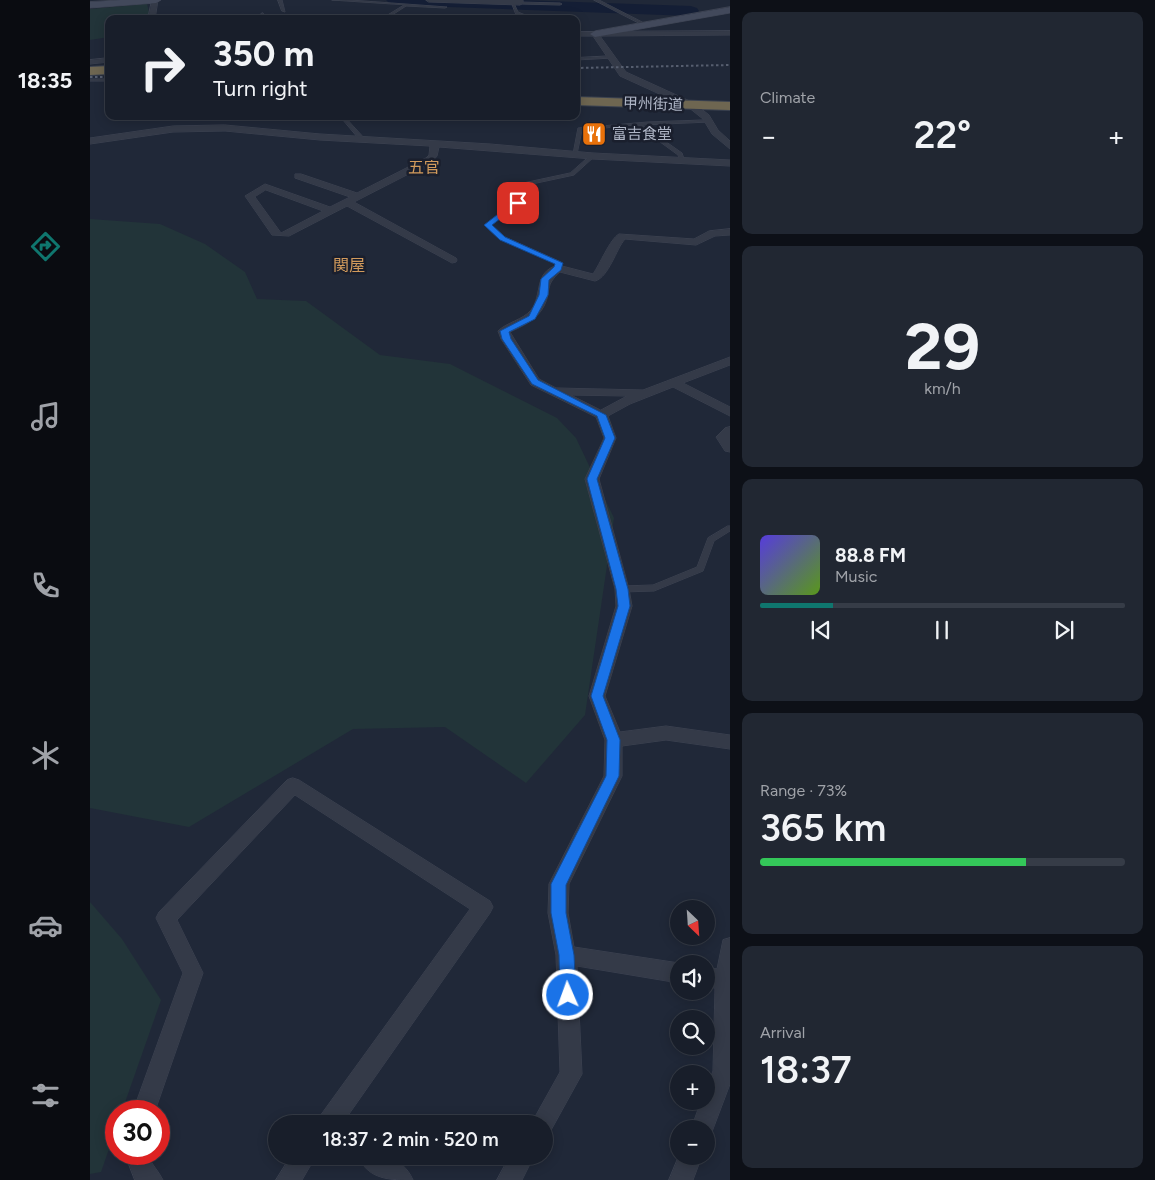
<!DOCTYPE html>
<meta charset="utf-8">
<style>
:root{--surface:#181e2a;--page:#212732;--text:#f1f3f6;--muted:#9fa2a8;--line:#363c47;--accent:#0f766e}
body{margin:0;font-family:Figtree,"Noto Sans JP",sans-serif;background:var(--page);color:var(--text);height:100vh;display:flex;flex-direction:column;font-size:19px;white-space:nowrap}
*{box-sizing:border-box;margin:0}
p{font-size:16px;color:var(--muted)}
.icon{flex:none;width:28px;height:28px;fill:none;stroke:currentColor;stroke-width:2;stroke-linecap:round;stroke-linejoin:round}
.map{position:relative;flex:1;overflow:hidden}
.drawer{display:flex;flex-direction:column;gap:12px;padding:12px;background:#0d1017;width:425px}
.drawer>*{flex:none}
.top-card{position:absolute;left:15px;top:15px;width:475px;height:105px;border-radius:10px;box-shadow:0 2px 12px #0003,0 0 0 1px var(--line);background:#181e2a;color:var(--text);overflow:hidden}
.needle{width:32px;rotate:155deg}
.controls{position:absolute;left:580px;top:900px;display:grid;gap:10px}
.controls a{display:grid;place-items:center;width:45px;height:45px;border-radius:50%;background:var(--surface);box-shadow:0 2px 12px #0003,0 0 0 1px var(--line);font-size:25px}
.speed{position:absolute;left:15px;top:1100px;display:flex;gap:10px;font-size:25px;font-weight:700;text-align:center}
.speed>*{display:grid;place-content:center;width:65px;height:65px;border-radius:50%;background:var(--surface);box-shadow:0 2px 12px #0003,0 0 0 1px var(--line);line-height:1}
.speed .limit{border:8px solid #d22;background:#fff;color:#111}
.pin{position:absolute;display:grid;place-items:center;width:42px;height:42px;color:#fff;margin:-21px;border-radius:10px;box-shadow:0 2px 8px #0006}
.me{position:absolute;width:55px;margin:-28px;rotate:358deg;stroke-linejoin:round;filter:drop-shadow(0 0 4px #0008)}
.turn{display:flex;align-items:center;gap:18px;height:105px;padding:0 25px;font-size:22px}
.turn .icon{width:65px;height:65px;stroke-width:2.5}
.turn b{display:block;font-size:35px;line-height:42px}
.big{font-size:38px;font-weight:600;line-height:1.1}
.drawer .tile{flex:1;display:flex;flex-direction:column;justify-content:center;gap:8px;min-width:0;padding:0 18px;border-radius:10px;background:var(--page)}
.drawer .dial{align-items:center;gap:0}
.dial b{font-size:65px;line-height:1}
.song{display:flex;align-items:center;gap:15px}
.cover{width:60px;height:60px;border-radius:8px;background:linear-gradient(135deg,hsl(250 70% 55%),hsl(90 70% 35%))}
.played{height:5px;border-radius:2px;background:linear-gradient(90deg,var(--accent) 20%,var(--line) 20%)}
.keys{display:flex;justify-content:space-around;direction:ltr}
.heat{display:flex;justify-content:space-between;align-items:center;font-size:28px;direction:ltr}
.charge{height:8px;border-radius:4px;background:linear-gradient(90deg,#34c759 73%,var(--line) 0)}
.trip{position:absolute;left:178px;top:1115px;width:285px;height:50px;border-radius:25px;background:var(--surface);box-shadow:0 2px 12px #0003,0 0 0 1px var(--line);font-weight:600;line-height:50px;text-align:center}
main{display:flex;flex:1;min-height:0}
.tab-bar{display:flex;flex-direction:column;width:90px;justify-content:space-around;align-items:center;background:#0a0c11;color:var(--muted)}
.tab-bar .icon{width:35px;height:35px}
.tab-bar .active{color:var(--accent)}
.tab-bar b{font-size:22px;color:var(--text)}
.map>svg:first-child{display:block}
.green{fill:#223439}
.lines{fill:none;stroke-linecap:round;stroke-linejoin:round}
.river{fill:#141e35;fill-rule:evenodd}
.lane-casing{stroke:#3d4352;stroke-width:1}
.street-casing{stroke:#3d4352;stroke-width:1}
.secondary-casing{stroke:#3d4352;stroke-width:1}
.highway-casing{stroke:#3b4250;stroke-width:2}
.lane{fill:#343a48;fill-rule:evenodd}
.street{fill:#343a48;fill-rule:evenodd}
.secondary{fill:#42495b;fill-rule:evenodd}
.highway{fill:#6e6651;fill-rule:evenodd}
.rail{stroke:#565e6f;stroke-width:2;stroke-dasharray:2.5 2.5;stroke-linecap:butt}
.route{fill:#1a73e8;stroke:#114b97}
.labels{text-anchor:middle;stroke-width:5;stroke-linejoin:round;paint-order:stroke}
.far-street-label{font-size:15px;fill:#aeb5c5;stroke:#1a1f2d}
.far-poi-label{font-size:15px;fill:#aeb5c5;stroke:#1a1f2d;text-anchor:start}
.far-quarter-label{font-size:16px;fill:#d29b5c;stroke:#1a1f2d}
</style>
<main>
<nav class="tab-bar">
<b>18:35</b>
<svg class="icon active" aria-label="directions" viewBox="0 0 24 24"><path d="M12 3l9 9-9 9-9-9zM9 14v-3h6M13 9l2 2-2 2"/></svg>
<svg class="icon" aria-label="music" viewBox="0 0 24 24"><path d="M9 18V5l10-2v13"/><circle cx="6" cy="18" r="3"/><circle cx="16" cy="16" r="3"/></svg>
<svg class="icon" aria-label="phone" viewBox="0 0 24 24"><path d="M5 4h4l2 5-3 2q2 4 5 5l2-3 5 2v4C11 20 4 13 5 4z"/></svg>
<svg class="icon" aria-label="climate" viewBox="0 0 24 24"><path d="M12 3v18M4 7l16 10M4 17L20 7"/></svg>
<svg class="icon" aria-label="car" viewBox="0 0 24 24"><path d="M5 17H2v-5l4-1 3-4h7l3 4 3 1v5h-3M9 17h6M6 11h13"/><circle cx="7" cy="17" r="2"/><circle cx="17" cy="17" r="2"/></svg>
<svg class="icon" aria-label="filters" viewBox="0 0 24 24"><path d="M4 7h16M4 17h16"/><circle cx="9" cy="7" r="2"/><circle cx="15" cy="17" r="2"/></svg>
</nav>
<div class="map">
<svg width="640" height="1180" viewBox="0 0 640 1180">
<rect width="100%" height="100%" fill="#202838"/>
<g class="green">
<polygon points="57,4 59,12 56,19 19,19 19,37 0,40 0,9"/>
<polygon points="0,219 70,224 115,244 155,272 167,299 216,301 290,355 360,364 467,418 486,438 524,518 495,715 436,783 355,727 263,729 99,827 0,808"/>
<polygon points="0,902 32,939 71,1000 32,1111 26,1111 26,1129 11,1172 0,1174"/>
</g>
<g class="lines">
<polygon class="river" points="296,0 429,0 601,6 607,8 609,11 607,14 601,16 304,5 299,3"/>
<defs>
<g id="lane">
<polygon points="188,0 192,0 195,12 192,11"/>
<polygon points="242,0 260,0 357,7 355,8 316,6 296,19 291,19 314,5"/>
<polygon points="504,0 509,0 558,25 555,26"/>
<polygon points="421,1 423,1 428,12 445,19 439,19 426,14"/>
<polygon points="429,2 470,3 472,4 470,5 430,4"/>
<polygon points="173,13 177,19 173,19 171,14"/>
<polygon points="523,56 522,58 486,60 486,58"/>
<rect x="0" y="79" width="19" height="2"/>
<polygon points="250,116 254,116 275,139 275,141 271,141"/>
<polygon points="618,120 620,121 619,122 552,125 592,153 595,162 591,162 588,155 547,125 492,130 487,154 485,155 483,154 488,128 558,122"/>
<polygon points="501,155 505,156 484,175 428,187 425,190 430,203 430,204 401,225 415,237 471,262 470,269 465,268 466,264 411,239 396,225 425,203 421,190 424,185 480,173"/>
<polygon points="638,526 640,526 640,531 624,541 613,571 564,591 532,592 528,589 532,586 563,585 607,567 618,538"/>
</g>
<g id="street">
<polygon points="62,0 68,0 65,19 58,19"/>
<polygon points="336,0 433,0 433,3 430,5 339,2"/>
<polygon points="640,31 640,35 510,36 536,72 604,103 619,115 628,130 640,141 640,149 622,134 613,119 598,107 530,76 503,36 486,36 486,32"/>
<polygon points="19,58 19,62 0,64 0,60"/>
<path d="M135 125 230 134 400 144 503 153 640 160V166L503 159 349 147 347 156 342 162 264 202 366 258 367 260 366 262 362 263 257 206 199 236 182 235 155 196 175 184 240 207 260 197 205 178V174H211L267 193 336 158 339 155 340 146 230 140 135 131 83 132 0 144V138L83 126ZM176 190 233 211 191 233 165 197Z"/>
<path d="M640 229V235L625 236 606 245 535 239C526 249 519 277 505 281L470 272C454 286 462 290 454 306 447 320 433 326 420 332L449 379 466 388 553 390 640 357V365L593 383 640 407V416L583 387 540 404 518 416 526 438 509 479 539 589 542 606 515 696 530 732 576 726 640 735V749L576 740 532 746V776L479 884 478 913 484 947 589 963V983L487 966 492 1074 460 1132 454 1135V1124H441L470 1072 466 955 458 913 459 884 514 776 515 740 499 696 526 606 525 589 495 479 514 438 506 417 441 385 411 339 408 331C417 322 433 320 441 310 453 294 443 272 468 265L503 274C510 264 520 239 529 234L604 239 619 231ZM481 395 537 396 511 410Z"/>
<polygon points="640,427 640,452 635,451 626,437 635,428"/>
<polygon points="203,778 209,780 400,901 403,907 400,913 252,1124 227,1124 230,1116 380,909 205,795 87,920 113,973 65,1111 43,1111 93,973 66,918 69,912 197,780"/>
<polygon points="640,938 640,1084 620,1137 616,1139 616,1129 601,1129 611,1101 616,1101 616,1089 623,1071 625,988 616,987 616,967 627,969 633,940"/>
<path d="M35 1154H57C61 1164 68 1170 73 1180H45Z"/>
<polygon points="201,1156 226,1156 212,1180 186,1180"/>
<path d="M268 1156C291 1156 312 1155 323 1180 300 1180 278 1180 268 1156Z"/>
<polygon points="420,1156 444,1156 432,1180 407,1180"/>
<polygon points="589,1156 612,1156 603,1180 579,1180"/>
</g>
<g id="secondary">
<polygon points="30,0 71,0 66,3 0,8 0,2"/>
<polygon points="640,7 640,13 505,37 500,34 505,31"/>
</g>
<g id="highway">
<polygon points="19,66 19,74 0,75 0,67"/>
<polygon points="486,97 640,102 640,110 486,105"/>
</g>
</defs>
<use href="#lane" class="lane-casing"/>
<use href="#street" class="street-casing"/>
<use href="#secondary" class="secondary-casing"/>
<use href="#highway" class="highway-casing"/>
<use href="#lane" class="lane"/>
<use href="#street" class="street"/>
<use href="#secondary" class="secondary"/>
<use href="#highway" class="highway"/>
<g class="rail">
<polyline points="486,68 640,65"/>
<polyline points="0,77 19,77"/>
</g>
</g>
<polygon class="route" points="425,201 431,203 402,225 415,237 473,263 471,270 459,280 458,295 445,319 419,332 421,339 448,380 516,415 525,438 507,479 538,589 540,606 513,696 530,740 529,776 476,885 476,913 484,955 486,995 483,1000 478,1002 472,1000 470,995 469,955 461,913 461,884 516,776 517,740 501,696 528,606 526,589 497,479 515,438 507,416 442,384 412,339 410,331 439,316 449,295 451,279 464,267 465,264 410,240 394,225"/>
<defs>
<symbol id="restaurant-square" viewBox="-11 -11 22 22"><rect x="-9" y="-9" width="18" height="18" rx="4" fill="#e8710a" stroke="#1a1f2d"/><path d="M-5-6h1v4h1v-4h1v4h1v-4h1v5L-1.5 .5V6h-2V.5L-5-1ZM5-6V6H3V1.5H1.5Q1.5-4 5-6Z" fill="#fff"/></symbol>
</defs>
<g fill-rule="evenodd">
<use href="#restaurant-square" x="490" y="120" width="28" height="28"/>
</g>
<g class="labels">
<g class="far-street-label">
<text transform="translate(563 104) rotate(2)" y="5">甲州街道</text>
</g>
<g class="far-poi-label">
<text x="522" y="139">富吉食堂</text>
</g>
<g class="far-quarter-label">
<text x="334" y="173">五官</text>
<text x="259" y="271">関屋</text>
</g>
</g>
</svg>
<div class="controls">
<a><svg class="needle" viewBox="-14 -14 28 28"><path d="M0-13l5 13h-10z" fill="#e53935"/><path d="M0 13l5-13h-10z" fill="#9fa2a8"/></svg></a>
<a><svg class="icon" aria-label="sound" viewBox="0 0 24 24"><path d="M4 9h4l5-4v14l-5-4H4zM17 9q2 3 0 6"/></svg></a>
<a><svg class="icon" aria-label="search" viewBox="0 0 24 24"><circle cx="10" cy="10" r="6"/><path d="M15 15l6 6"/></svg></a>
<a>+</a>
<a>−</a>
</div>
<div class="speed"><div class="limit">30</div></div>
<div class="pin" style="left:428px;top:203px;background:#d93025"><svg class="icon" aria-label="arrive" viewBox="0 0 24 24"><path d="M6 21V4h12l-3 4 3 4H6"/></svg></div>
<svg class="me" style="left:478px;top:995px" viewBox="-20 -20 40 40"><circle r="17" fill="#1a73e8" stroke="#fff" stroke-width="3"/><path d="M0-11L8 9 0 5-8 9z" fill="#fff"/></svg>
<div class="trip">18:37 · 2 min · 520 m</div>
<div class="top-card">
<div class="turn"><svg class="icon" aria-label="right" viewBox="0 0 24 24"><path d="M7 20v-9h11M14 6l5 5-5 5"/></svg><div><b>350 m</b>Turn right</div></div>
</div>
</div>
<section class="drawer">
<div class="tile"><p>Climate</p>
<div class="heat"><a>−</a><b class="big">22°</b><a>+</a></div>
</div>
<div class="tile dial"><b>29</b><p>km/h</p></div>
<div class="tile">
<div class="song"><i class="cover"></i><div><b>88.8 FM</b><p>Music</p></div></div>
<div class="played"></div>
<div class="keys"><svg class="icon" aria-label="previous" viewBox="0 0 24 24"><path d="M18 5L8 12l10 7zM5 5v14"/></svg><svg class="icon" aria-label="pause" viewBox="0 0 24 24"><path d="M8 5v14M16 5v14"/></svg><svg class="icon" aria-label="next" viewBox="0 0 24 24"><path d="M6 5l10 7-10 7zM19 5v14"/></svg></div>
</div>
<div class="tile"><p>Range · 73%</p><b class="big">365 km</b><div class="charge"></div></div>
<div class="tile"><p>Arrival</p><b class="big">18:37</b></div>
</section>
</main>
